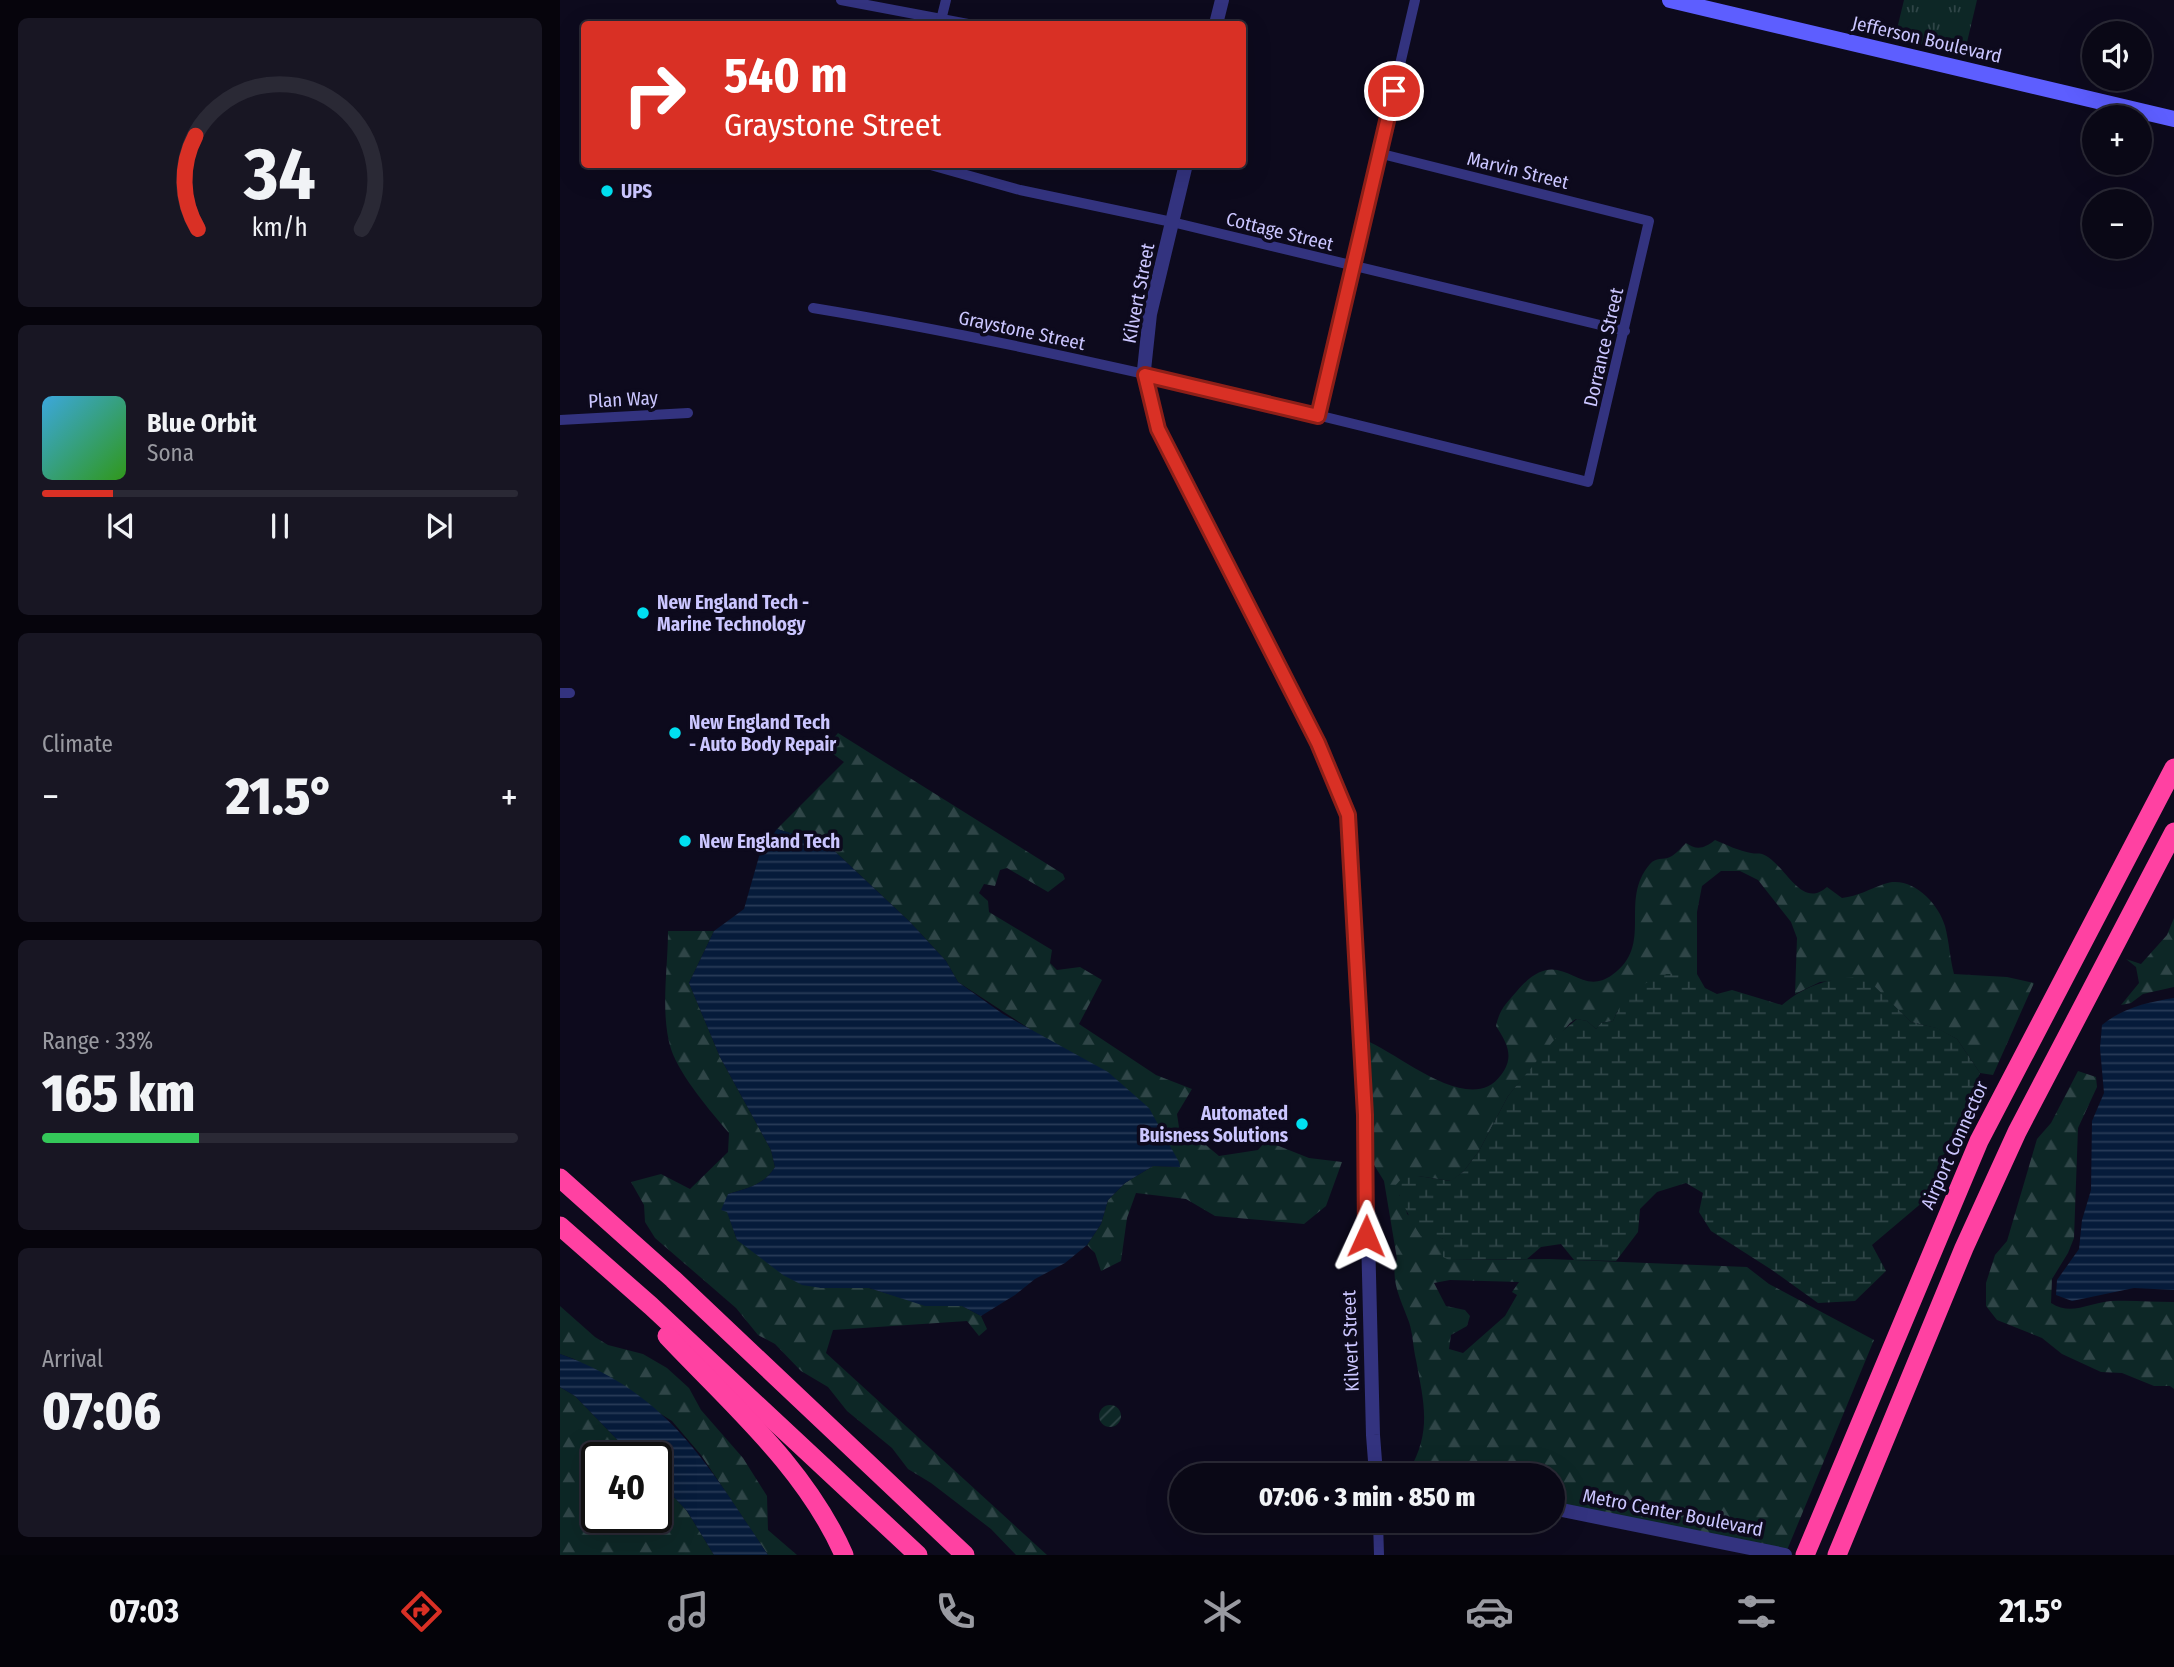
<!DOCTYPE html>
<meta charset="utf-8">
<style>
:root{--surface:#0a0816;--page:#181623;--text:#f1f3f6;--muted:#999aa1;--line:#2a2935;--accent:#d93025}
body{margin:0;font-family:"Fira Sans Condensed",sans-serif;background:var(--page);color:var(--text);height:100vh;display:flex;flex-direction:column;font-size:26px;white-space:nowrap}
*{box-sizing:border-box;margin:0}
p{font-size:23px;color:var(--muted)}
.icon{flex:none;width:38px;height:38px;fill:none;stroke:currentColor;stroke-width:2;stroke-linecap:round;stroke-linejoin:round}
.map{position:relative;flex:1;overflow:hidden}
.panel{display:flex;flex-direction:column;gap:18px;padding:18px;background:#06040c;width:560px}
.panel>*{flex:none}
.guide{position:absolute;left:21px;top:21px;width:665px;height:147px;border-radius:7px;box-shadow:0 7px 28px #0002,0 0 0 2px var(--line);background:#d93025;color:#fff;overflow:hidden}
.buttons{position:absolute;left:1522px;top:21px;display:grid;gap:14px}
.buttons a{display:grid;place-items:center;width:70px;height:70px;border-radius:50%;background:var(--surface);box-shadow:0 7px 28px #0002,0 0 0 2px var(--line);font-size:35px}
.speed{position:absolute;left:21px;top:1442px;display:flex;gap:14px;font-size:35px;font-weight:700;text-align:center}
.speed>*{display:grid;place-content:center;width:91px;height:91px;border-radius:50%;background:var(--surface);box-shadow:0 7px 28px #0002,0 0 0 2px var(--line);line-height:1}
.speed .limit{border:4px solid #111;border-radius:10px;background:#fff;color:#111}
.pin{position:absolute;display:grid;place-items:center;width:60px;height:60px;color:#fff;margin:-30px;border:4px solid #fff;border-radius:50%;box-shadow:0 2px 7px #0007}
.me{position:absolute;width:77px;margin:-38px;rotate:1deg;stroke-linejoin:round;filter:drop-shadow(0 0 5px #0008)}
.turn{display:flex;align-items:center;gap:24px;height:147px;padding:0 28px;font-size:32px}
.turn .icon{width:91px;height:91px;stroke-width:2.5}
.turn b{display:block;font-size:49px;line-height:60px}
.big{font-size:52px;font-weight:800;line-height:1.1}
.panel .tile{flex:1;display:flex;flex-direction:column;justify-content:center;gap:10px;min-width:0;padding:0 24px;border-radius:10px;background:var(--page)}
.panel .dial{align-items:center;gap:0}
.dial svg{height:182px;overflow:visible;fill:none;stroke:var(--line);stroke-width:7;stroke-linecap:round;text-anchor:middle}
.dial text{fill:var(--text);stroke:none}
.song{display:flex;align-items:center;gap:21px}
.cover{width:84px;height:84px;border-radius:10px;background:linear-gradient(135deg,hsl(200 70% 55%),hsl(110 70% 35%))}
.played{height:7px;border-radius:4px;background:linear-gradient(90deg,var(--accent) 15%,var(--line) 15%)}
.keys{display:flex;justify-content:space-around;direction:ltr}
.heat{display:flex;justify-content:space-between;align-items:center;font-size:38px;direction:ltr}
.charge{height:10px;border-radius:5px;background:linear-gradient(90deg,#34c759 33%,var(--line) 0)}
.trip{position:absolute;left:609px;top:1463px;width:396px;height:70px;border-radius:35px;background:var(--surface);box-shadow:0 7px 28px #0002,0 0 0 2px var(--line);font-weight:800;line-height:70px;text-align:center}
.dock{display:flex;height:112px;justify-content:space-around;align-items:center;background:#040309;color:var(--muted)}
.dock .icon{width:49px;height:49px}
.dock .on{color:var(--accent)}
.dock b{font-size:32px;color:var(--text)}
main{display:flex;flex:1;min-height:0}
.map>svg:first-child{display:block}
.forest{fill:url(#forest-firs);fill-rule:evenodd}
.wetland{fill:url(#wetland-marsh)}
.park{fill:url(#park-tufts)}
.garden{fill:url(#garden-furrows)}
.water{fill:url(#water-rules)}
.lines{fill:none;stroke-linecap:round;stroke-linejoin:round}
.minor{stroke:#33337f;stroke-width:10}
.tertiary{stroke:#33337f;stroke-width:14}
.secondary{stroke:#5d5eff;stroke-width:16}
.motorway{stroke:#ff41a2;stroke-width:19}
.route-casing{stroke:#8d1f18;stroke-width:18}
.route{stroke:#d93025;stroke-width:12}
.poi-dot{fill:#00e0f1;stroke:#0d0a1d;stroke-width:2.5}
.labels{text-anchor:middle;stroke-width:7;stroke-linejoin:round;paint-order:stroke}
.street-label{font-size:19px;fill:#cbc6ff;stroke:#0d0a1d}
.poi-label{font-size:19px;font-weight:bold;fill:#cbc6ff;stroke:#0d0a1d;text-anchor:start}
</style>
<main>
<section class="panel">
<div class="tile dial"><svg viewBox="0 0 100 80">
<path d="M14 69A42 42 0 1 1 86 69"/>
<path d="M14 69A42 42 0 0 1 13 28" stroke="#d93025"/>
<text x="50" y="56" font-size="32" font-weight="700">34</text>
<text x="50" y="72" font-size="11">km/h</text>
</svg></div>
<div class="tile">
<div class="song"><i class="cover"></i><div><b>Blue Orbit</b><p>Sona</p></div></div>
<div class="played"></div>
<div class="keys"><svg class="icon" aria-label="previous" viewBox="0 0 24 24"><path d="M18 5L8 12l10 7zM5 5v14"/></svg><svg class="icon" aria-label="pause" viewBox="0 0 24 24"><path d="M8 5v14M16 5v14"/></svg><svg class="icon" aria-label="next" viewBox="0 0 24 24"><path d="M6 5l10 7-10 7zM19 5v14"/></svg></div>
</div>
<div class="tile"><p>Climate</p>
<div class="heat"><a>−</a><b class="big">21.5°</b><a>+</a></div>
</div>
<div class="tile"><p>Range · 33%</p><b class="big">165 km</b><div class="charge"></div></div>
<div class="tile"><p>Arrival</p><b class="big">07:06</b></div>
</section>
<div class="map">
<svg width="1614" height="1555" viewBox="0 0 1614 1555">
<defs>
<pattern id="forest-firs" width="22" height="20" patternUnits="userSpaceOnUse" patternTransform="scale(1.75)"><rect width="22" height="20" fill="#0d2726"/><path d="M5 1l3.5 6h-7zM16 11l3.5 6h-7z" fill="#2f4547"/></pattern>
<pattern id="wetland-marsh" width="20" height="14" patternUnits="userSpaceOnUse" patternTransform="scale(1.75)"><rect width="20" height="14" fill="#0d2726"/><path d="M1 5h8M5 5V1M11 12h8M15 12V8" fill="none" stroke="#2f4547"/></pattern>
<pattern id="park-tufts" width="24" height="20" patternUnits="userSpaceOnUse" patternTransform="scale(1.75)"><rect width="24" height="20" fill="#0d2726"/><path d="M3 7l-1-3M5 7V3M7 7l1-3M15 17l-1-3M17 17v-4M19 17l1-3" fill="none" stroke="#2f4547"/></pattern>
<pattern id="garden-furrows" width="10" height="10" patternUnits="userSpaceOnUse" patternTransform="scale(1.75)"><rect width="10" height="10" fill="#0d2726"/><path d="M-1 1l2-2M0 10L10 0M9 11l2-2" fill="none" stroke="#2f4547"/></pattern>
<pattern id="water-rules" width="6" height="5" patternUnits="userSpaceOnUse" patternTransform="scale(1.75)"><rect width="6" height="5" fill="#061b3a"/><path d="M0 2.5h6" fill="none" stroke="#293b58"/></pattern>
</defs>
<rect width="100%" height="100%" fill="#0d0a1d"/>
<g class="forest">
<polygon points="278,733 503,874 505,879 488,892 447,868 440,870 435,886 424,884 419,893 428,901 429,912 492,950 490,963 497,970 520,967 542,980 519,1024 596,1075 632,1089 617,1114 620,1134 646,1145 659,1156 698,1150 706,1141 749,1158 782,1162 766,1206 744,1224 655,1216 626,1199 576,1193 567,1218 561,1261 541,1271 535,1253 527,1245 541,1224 548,1200 565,1183 593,1166 620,1167 606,1140 473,1031 398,982 386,961 350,922 267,844 217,829 284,762 265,748"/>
<path d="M1155 840C1167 845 1179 851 1191 853 1195 854 1199 853 1202 854 1225 862 1240 911 1267 887L1282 898C1298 896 1310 889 1324 884 1350 874 1378 902 1385 926 1389 941 1390 959 1394 974L1447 977 1474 983 1433 1075 1420 1073 1397 1039 1376 1028 1351 1022 1304 977 1260 982 1235 994 1237 938 1231 922 1198 880 1180 871H1161L1142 886 1137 912V974H1107L1057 1012 1053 1021 1041 1023 1036 1029 1027 1021 1016 1019 1010 1023 948 1096 919 1151 903 1172 891 1181 858 1176 839 1195 845 1201 847 1214 883 1239 892 1260 989 1259 1187 1267 1209 1284 1314 1340 1225 1555 992 1503V1475H868L849 1471C872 1431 864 1403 856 1360 853 1347 853 1334 849 1322 842 1302 829 1279 837 1259L824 1181 811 1160 805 1040C839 1053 910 1118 941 1075 955 1057 947 1043 936 1026 940 1008 946 1004 957 991 1001 939 1016 1001 1052 975 1095 945 1058 901 1090 864 1096 857 1103 860 1110 857 1115 855 1122 847 1126 843 1137 851 1145 848 1155 840ZM890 1280 959 1282 952 1292 957 1295 945 1316 903 1353 889 1349 891 1335 907 1326 910 1316 905 1310 886 1306 874 1283Z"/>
<polygon points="1614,918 1614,987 1583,994 1571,1003 1561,1005 1579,983 1576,967 1566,959 1581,964 1607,935"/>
<path d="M108 931H154L129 983 160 1057 211 1150 215 1167C204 1185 188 1188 168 1194L167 1211 177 1240 261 1288H309L365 1305 402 1306 421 1316 427 1329 419 1336 407 1321 273 1330 266 1353 487 1555H456L431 1529 371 1483 348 1469 332 1448 287 1411 268 1387 241 1371 215 1344 198 1335 176 1308 95 1238 85 1222 84 1205 71 1182 101 1174 130 1189 168 1152 169 1133C151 1112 120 1076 111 1049 100 1014 108 968 108 931Z"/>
<path d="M1518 1071 1536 1077 1537 1087 1518 1128 1514 1238 1508 1253 1492 1279 1491 1303C1511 1316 1529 1303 1551 1301 1572 1300 1593 1302 1614 1302V1389L1610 1386H1594L1562 1373 1541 1372 1502 1354 1482 1338 1437 1320 1426 1306V1283L1435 1255 1447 1241 1477 1139 1491 1123Z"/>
<polygon points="0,1306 35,1337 48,1345 83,1354 107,1368 129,1388 141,1410 183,1458 207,1496 208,1530 237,1555 208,1555 141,1455 112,1421 14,1359 0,1354"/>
<polygon points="0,1387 15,1396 75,1458 37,1458 37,1517 96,1517 96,1478 127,1511 154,1555 0,1555"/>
</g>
<path class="wetland" d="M1107 974H1137L1145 988 1157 994 1172 990 1222 1005C1247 984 1272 977 1305 977L1351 1022 1377 1028 1397 1039 1420 1073 1364 1201 1312 1245 1326 1271 1295 1301 1258 1303 1212 1270 1151 1231 1139 1212 1143 1193 1126 1183 1097 1192 1080 1209 1078 1232 1056 1261 1014 1260 1001 1244 981 1247 967 1259 889 1260 883 1257V1239L876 1235 861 1236C850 1220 843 1203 835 1186L842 1178 858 1176 890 1181 903 1172 919 1151 948 1096 999 1034 1017 1019 1027 1021 1036 1029 1041 1023 1053 1021C1064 995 1081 983 1107 974Z"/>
<polygon class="park" points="1344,0 1417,0 1404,55 1340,39 1337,29"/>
<circle class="garden" cx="550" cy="1416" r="11"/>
<g class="water">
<path d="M217 829 267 844 350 922 386 961 398 982 443 1014 548 1072 589 1108 619 1162 620 1167 593 1166 565 1183 548 1200 541 1224 527 1245 505 1263 475 1279 455 1295 421 1316 402 1306H365L309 1288H261L242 1285 223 1275 177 1240 167 1212 161 1210 168 1194C188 1188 204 1185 215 1167L211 1150 160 1057 129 983 154 931 184 909 200 853Z"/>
<path d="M1614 998V1290L1574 1288 1512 1301 1496 1295 1497 1280 1519 1249 1522 1220 1531 1190 1532 1121 1544 1093 1540 1048 1542 1025C1562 1008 1588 1002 1614 998Z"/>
<path d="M0 1354C109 1393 148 1465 208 1555H154L127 1511 96 1478V1458H75L15 1396 0 1387Z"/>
</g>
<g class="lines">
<g class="minor">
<polyline points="281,0 408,24"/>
<polyline points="380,24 386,0"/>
<polyline points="367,164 460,190 612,222 1065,331"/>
<path d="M253 308C515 351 771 419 1028 482L1089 221 818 153"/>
<polyline points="758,416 855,0"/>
<polyline points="0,420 128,413"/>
<polyline points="0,693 10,693"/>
<polyline points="818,1521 819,1555"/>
</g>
<g class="tertiary">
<polyline points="656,24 662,0"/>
<polyline points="626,164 590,314 584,370 599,429 758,743 788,815 805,1115 813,1435 816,1474 829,1475"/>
<polyline points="992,1508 1225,1555"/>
</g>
<polyline class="secondary" points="1110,0 1614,119"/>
<g class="motorway">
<polyline points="0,1178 113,1279 405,1555"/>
<polyline points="0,1226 91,1306 358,1555"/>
<path d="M107 1336C171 1404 246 1468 284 1555"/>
<polyline points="1245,1555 1419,1141 1614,768"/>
<polyline points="1277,1555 1404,1248 1457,1132 1614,832"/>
</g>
</g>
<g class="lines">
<defs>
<polyline id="route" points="806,1236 805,1115 788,815 758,743 598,429 585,375 758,416 834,91"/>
</defs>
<use href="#route" class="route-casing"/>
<use href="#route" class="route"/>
</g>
<g class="poi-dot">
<circle cx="47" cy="191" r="7"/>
<circle cx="83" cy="613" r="7"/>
<circle cx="115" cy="733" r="7"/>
<circle cx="125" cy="841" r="7"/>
<circle cx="742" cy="1124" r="7"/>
</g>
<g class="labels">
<g class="street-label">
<text transform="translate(1367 39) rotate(13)" y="7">Jefferson Boulevard</text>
<text transform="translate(958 170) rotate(14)" y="7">Marvin Street</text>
<text transform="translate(720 231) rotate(14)" y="7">Cottage Street</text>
<text transform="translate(578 293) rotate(-79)" y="7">Kilvert Street</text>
<text transform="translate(462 330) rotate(12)" y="7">Graystone Street</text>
<text transform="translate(1043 347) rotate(-77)" y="7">Dorrance Street</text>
<text transform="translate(63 399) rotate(-3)" y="7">Plan Way</text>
<text transform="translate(1394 1145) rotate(-66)" y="7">Airport Connector</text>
<text transform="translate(790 1341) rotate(-92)" y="7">Kilvert Street</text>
<text transform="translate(1113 1512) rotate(11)" y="7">Metro Center Boulevard</text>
</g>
<g class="poi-label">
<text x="61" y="198">UPS</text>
<text x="97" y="609">New England Tech -<tspan x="97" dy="22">Marine Technology</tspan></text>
<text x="129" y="729">New England Tech<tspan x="129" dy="22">- Auto Body Repair</tspan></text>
<text x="139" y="848">New England Tech</text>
<text x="728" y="1120" text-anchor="end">Automated<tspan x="728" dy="22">Buisness Solutions</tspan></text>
</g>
</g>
</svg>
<div class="buttons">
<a><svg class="icon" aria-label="sound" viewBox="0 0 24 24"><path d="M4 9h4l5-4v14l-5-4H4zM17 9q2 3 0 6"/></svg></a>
<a>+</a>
<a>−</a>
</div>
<div class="speed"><div class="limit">40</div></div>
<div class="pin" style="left:834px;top:91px;background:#d93025"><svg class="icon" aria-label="arrive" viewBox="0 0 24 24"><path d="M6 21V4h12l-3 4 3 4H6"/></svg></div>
<svg class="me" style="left:806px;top:1236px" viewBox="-20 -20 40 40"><path d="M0-17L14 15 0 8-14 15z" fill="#d93025" stroke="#fff" stroke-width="4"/></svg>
<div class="trip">07:06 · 3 min · 850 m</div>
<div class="guide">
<div class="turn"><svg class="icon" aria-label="right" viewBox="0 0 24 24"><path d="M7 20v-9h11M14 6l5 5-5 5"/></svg><div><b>540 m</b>Graystone Street</div></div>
</div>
</div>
</main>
<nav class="dock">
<b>07:03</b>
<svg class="icon on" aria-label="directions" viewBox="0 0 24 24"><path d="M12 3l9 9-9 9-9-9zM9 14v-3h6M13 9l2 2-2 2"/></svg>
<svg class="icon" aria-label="music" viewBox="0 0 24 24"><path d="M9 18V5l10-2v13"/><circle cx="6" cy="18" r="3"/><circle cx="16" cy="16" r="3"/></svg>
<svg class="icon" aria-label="phone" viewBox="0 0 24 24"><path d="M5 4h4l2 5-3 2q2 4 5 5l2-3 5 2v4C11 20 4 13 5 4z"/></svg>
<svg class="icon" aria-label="climate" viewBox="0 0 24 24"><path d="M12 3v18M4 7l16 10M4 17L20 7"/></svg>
<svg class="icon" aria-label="car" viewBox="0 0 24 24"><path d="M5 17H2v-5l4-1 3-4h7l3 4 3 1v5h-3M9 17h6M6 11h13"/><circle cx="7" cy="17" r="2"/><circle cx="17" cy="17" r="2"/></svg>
<svg class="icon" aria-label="filters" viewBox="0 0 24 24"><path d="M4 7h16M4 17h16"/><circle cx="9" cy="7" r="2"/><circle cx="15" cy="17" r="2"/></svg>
<b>21.5°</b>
</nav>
